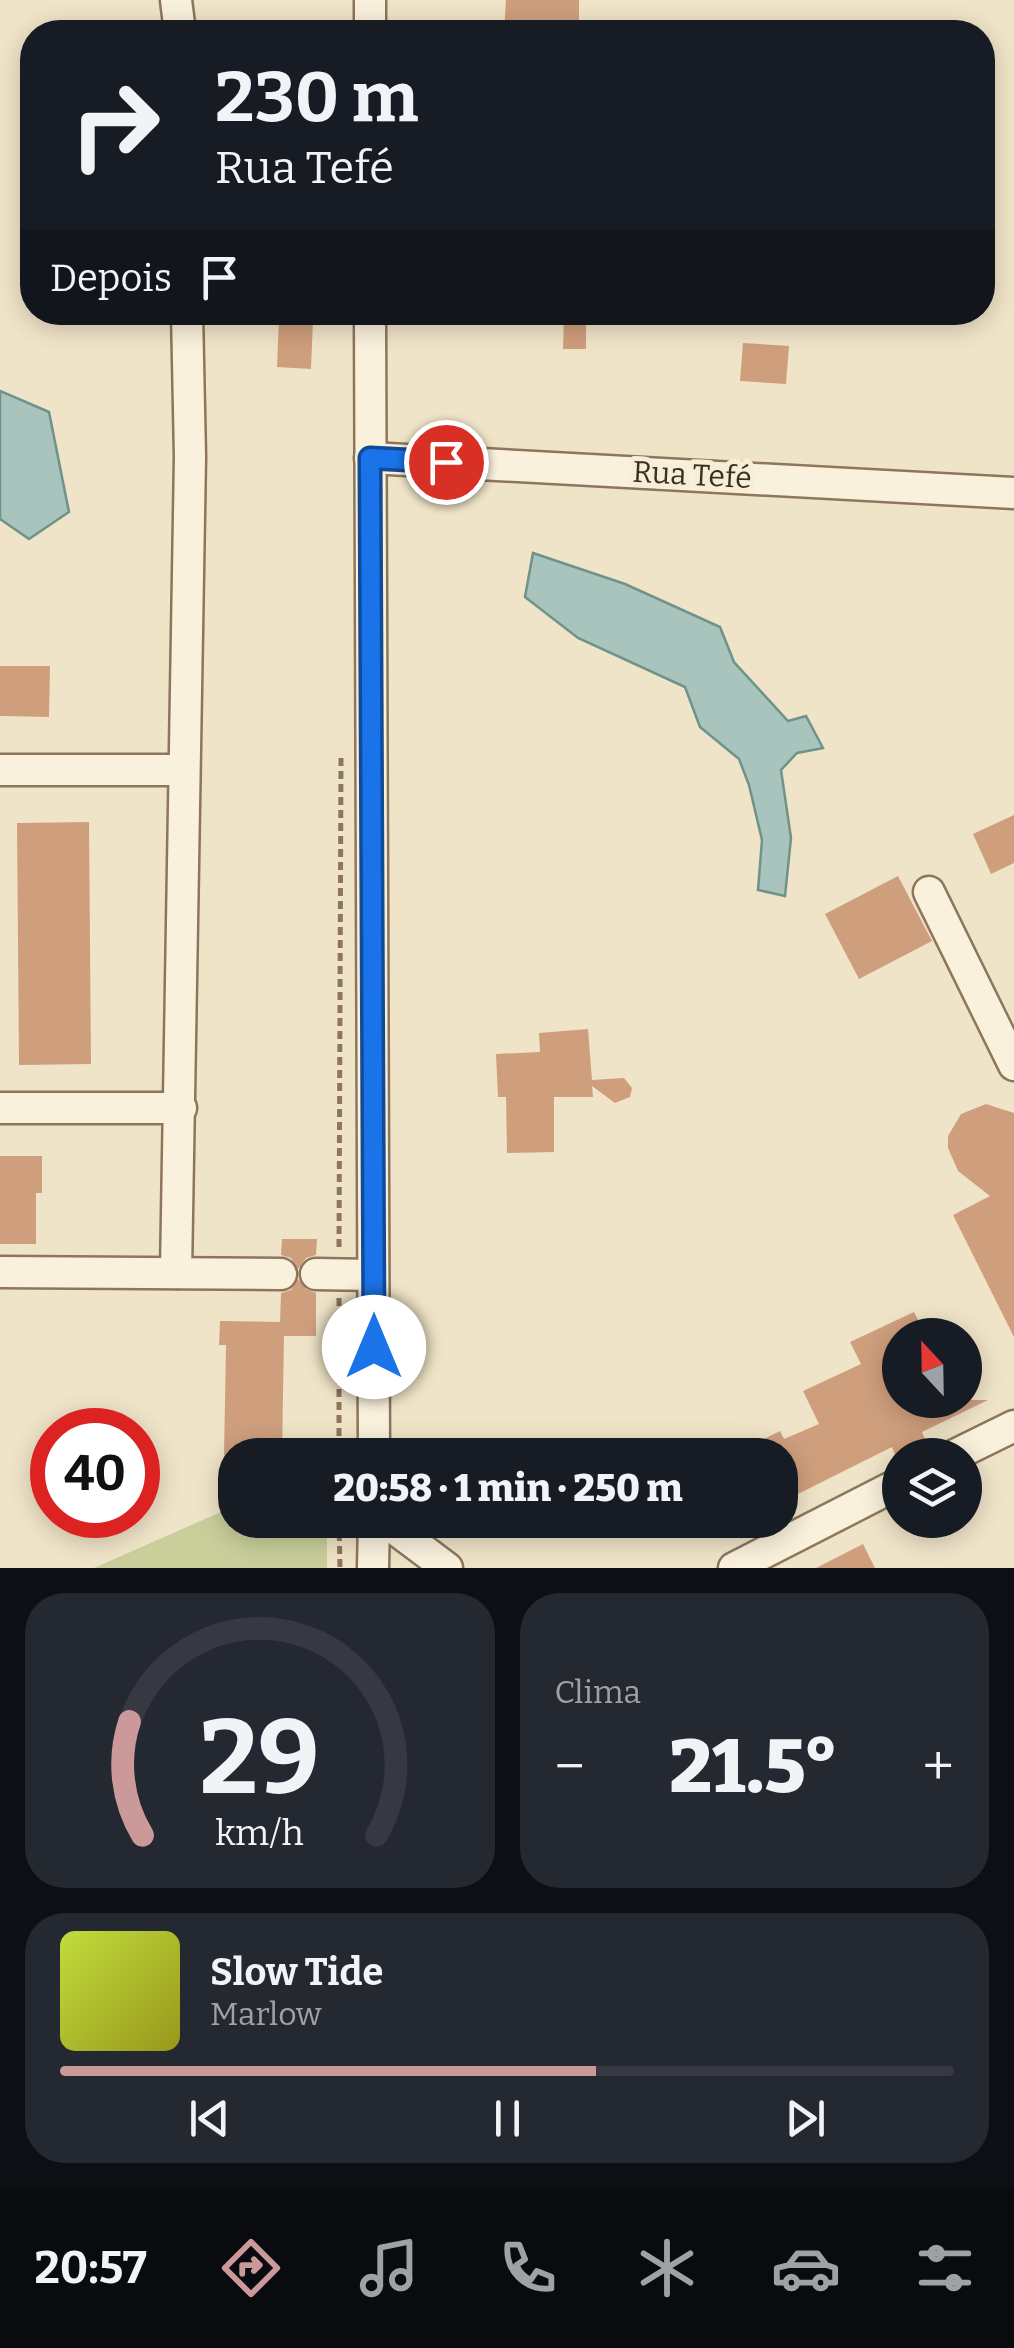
<!DOCTYPE html>
<html lang="pt">
<meta charset="utf-8">
<style>
:root{--surface:#171b24;--page:#242831;--text:#f1f3f6;--muted:#9ea1a6;--line:#363941;--accent:#cc999b}
body{margin:0;font-family:Bitter,serif;background:var(--page);color:var(--text);height:100vh;display:flex;flex-direction:column;font-size:38px;white-space:nowrap}
*{box-sizing:border-box;margin:0}
p{font-size:32px;color:var(--muted)}
.icon{flex:none;width:55px;height:55px;fill:none;stroke:currentColor;stroke-width:2;stroke-linecap:round;stroke-linejoin:round}
.map{position:relative;height:1568px;overflow:hidden}
.drawer{display:flex;flex-direction:column;gap:25px;padding:25px;background:#0d0f14;flex:1}
.drawer>*{flex:none}
.top-card{position:absolute;left:20px;top:20px;width:975px;height:305px;border-radius:40px;box-shadow:0 5px 25px #0003;background:#171b24;color:var(--text);overflow:hidden}
.needle{width:65px;rotate:338deg}
.fabs{position:absolute;left:882px;top:1318px;display:grid;gap:20px}
.fabs a{display:grid;place-items:center;width:100px;height:100px;border-radius:50%;background:var(--surface);box-shadow:0 5px 25px #0003;font-size:50px}
.speed{position:absolute;left:30px;top:1408px;display:flex;gap:20px;font-size:50px;font-weight:700;text-align:center}
.speed>*{display:grid;place-content:center;width:130px;height:130px;border-radius:50%;background:var(--surface);box-shadow:0 5px 25px #0003;line-height:1}
.speed .limit{border:15px solid #d22;background:#fff;color:#111}
.pin{position:absolute;display:grid;place-items:center;width:85px;height:85px;color:#fff;margin:-42px;border:5px solid #fff;border-radius:50%;box-shadow:0 2px 10px #0007}
.me{position:absolute;width:110px;margin:-55px;rotate:0deg;stroke-linejoin:round;filter:drop-shadow(0 0 8px #0008)}
.turn{display:flex;align-items:center;gap:35px;height:210px;padding:0 30px;font-size:45px}
.turn .icon{width:130px;height:130px;stroke-width:2.5}
.turn b{display:block;font-size:70px;line-height:85px}
.then{display:flex;align-items:center;height:95px;padding:0 30px;background:#0003;gap:20px;font-size:38px}
.big{font-size:75px;font-weight:800;line-height:1.1}
.drawer .widget{flex:1;display:flex;flex-direction:column;justify-content:center;gap:15px;min-width:0;padding:0 35px;border-radius:40px;background:var(--page)}
.drawer .dial{align-items:center;gap:0}
.dial svg{height:260px;overflow:visible;fill:none;stroke:var(--line);stroke-width:7;stroke-linecap:round;text-anchor:middle}
.dial text{fill:var(--text);stroke:none}
.song{display:flex;align-items:center;gap:30px}
.cover{width:120px;height:120px;border-radius:15px;background:linear-gradient(135deg,hsl(70 70% 55%),hsl(60 70% 35%))}
.played{height:10px;border-radius:5px;background:linear-gradient(90deg,var(--accent) 60%,var(--line) 60%)}
.keys{display:flex;justify-content:space-around;direction:ltr}
.heat{display:flex;justify-content:space-between;align-items:center;font-size:55px;direction:ltr}
.drawer .tiles{flex:1;display:grid;gap:25px;grid-template-columns:1fr 1fr}
.widget:last-child{grid-column:span 2}
.trip{position:absolute;left:218px;top:1438px;width:580px;height:100px;border-radius:40px;background:var(--surface);box-shadow:0 5px 25px #0003;font-weight:800;line-height:100px;text-align:center}
.tabs{display:flex;height:160px;justify-content:space-around;align-items:center;background:#090b0e;color:var(--muted)}
.tabs .icon{width:70px;height:70px}
.tabs .on{color:var(--accent)}
.tabs b{font-size:45px;color:var(--text)}
.map>svg:first-child{display:block}
.green{fill:#c9cf9b}
.water{fill:#a9c4bc;stroke:#6f938a;stroke-width:2.5}
.building{fill:#cf9f7d}
.lines{fill:none;stroke-linecap:round;stroke-linejoin:round}
.minor-casing{stroke:#8d765c;stroke-width:35}
.path{stroke:#8d765c;stroke-width:5;stroke-dasharray:8 5;stroke-linecap:butt}
.minor{stroke:#faf1dc;stroke-width:30}
.route-casing{stroke:#114b97;stroke-width:25}
.route{stroke:#1a73e8;stroke-width:18}
.labels{text-anchor:middle;stroke-width:10;stroke-linejoin:round;paint-order:stroke}
.street-label{font-size:30px;fill:#3d2e20;stroke:#f7eed8}
</style>
<div class="map">
<svg width="1014" height="1568" viewBox="0 0 1014 1568">
<rect width="100%" height="100%" fill="#f0e4c8"/>
<polygon class="green" points="223,1511 235,1511 235,1520 327,1520 327,1568 94,1568"/>
<g class="water">
<polygon points="0,391 49,412 69,512 29,539 0,519"/>
<polygon points="533,553 625,584 720,627 734,662 788,721 806,716 823,748 797,753 781,770 791,838 785,896 758,890 762,840 749,785 739,759 700,727 685,687 578,638 525,597"/>
</g>
<g class="building">
<polygon points="506,0 579,0 579,32 504,32"/>
<polygon points="564,317 586,318 586,349 563,349"/>
<polygon points="279,319 313,320 311,369 277,367"/>
<polygon points="743,343 789,346 786,384 740,381"/>
<polygon points="0,666 50,666 49,717 0,716"/>
<polygon points="1014,815 1014,863 991,874 973,834"/>
<polygon points="89,822 91,1064 19,1065 17,823"/>
<polygon points="898,876 932,941 859,979 825,914"/>
<polygon points="588,1029 592,1080 624,1078 632,1088 630,1097 615,1103 592,1086 593,1097 554,1097 554,1152 507,1153 506,1097 498,1097 496,1054 540,1052 539,1033"/>
<polygon points="986,1104 1014,1113 1014,1337 953,1215 990,1196 958,1171 948,1148 948,1136 961,1114"/>
<polygon points="0,1156 42,1156 42,1193 36,1193 36,1244 0,1244"/>
<polygon points="282,1239 317,1239 316,1255 306,1258 298,1269 291,1258 281,1255"/>
<polygon points="298,1279 306,1289 316,1293 316,1336 284,1336 282,1455 224,1455 226,1345 219,1345 220,1321 280,1322 281,1293 291,1290"/>
<polygon points="914,1312 926,1335 900,1335 900,1400 988,1400 922,1432 932,1455 895,1455 892,1447 780,1503 780,1455 732,1455 780,1431 784,1439 819,1424 803,1391 861,1364 850,1342"/>
<polygon points="863,1544 875,1568 816,1568"/>
</g>
<g class="lines">
<defs>
<g id="minor">
<polyline points="176,0 180,32"/>
<polyline points="370,0 370,32"/>
<polyline points="370,312 374,1455"/>
<polyline points="370,458 1014,493"/>
<polyline points="0,770 183,770"/>
<polyline points="929,892 1014,1065"/>
<polyline points="0,1108 181,1108"/>
<polyline points="0,1272 281,1274"/>
<polyline points="176,1273 190,457 187,312"/>
<polyline points="316,1274 373,1275"/>
<polyline points="955,1455 1014,1426"/>
<polyline points="383,1520 447,1568"/>
<polyline points="373,1568 374,1520"/>
<polyline points="734,1568 900,1483"/>
</g>
</defs>
<use href="#minor" class="minor-casing"/>
<g class="path">
<polyline points="339,1247 341,758"/>
<polyline points="339,1298 339,1455"/>
<polyline points="339,1520 340,1568"/>
</g>
<use href="#minor" class="minor"/>
</g>
<g class="lines">
<defs>
<polyline id="route" points="374,1347 370,458 446,462"/>
</defs>
<use href="#route" class="route-casing"/>
<use href="#route" class="route"/>
</g>
<g class="labels">
<g class="street-label">
<text transform="translate(692 475) rotate(3)" y="10">Rua Tefé</text>
</g>
</g>
</svg>
<div class="fabs">
<a><svg class="needle" viewBox="-14 -14 28 28"><path d="M0-13l5 13h-10z" fill="#e53935"/><path d="M0 13l5-13h-10z" fill="#9ea1a6"/></svg></a>
<a><svg class="icon" aria-label="layers" viewBox="0 0 24 24"><path d="M12 4l9 5-9 5-9-5zM3 14l9 5 9-5"/></svg></a>
</div>
<div class="speed"><div class="limit">40</div></div>
<div class="pin" style="left:446px;top:462px;background:#d93025"><svg class="icon" aria-label="arrive" viewBox="0 0 24 24"><path d="M6 21V4h12l-3 4 3 4H6"/></svg></div>
<svg class="me" style="left:374px;top:1347px" viewBox="-20 -20 40 40"><circle r="19" fill="#fff"/><path d="M0-13L10 11 0 6-10 11z" fill="#1a73e8"/></svg>
<div class="trip">20:58 · 1 min · 250 m</div>
<div class="top-card">
<div class="turn"><svg class="icon" aria-label="right" viewBox="0 0 24 24"><path d="M7 20v-9h11M14 6l5 5-5 5"/></svg><div><b>230 m</b>Rua Tefé</div></div>
<div class="then">Depois<svg class="icon" aria-label="arrive" viewBox="0 0 24 24"><path d="M6 21V4h12l-3 4 3 4H6"/></svg></div>
</div>
</div>
<section class="drawer">
<div class="tiles">
<div class="widget dial"><svg viewBox="0 0 100 80">
<path d="M14 69A42 42 0 1 1 86 69"/>
<path d="M14 69A42 42 0 0 1 10 34" stroke="#cc999b"/>
<text x="50" y="56" font-size="32" font-weight="700">29</text>
<text x="50" y="72" font-size="11">km/h</text>
</svg></div>
<div class="widget"><p>Clima</p>
<div class="heat"><a>−</a><b class="big">21.5°</b><a>+</a></div>
</div>
<div class="widget">
<div class="song"><i class="cover"></i><div><b>Slow Tide</b><p>Marlow</p></div></div>
<div class="played"></div>
<div class="keys"><svg class="icon" aria-label="previous" viewBox="0 0 24 24"><path d="M18 5L8 12l10 7zM5 5v14"/></svg><svg class="icon" aria-label="pause" viewBox="0 0 24 24"><path d="M8 5v14M16 5v14"/></svg><svg class="icon" aria-label="next" viewBox="0 0 24 24"><path d="M6 5l10 7-10 7zM19 5v14"/></svg></div>
</div>
</div>
</section>
<nav class="tabs">
<b>20:57</b>
<svg class="icon on" aria-label="directions" viewBox="0 0 24 24"><path d="M12 3l9 9-9 9-9-9zM9 14v-3h6M13 9l2 2-2 2"/></svg>
<svg class="icon" aria-label="music" viewBox="0 0 24 24"><path d="M9 18V5l10-2v13"/><circle cx="6" cy="18" r="3"/><circle cx="16" cy="16" r="3"/></svg>
<svg class="icon" aria-label="phone" viewBox="0 0 24 24"><path d="M5 4h4l2 5-3 2q2 4 5 5l2-3 5 2v4C11 20 4 13 5 4z"/></svg>
<svg class="icon" aria-label="climate" viewBox="0 0 24 24"><path d="M12 3v18M4 7l16 10M4 17L20 7"/></svg>
<svg class="icon" aria-label="car" viewBox="0 0 24 24"><path d="M5 17H2v-5l4-1 3-4h7l3 4 3 1v5h-3M9 17h6M6 11h13"/><circle cx="7" cy="17" r="2"/><circle cx="17" cy="17" r="2"/></svg>
<svg class="icon" aria-label="filters" viewBox="0 0 24 24"><path d="M4 7h16M4 17h16"/><circle cx="9" cy="7" r="2"/><circle cx="15" cy="17" r="2"/></svg>
</nav>
